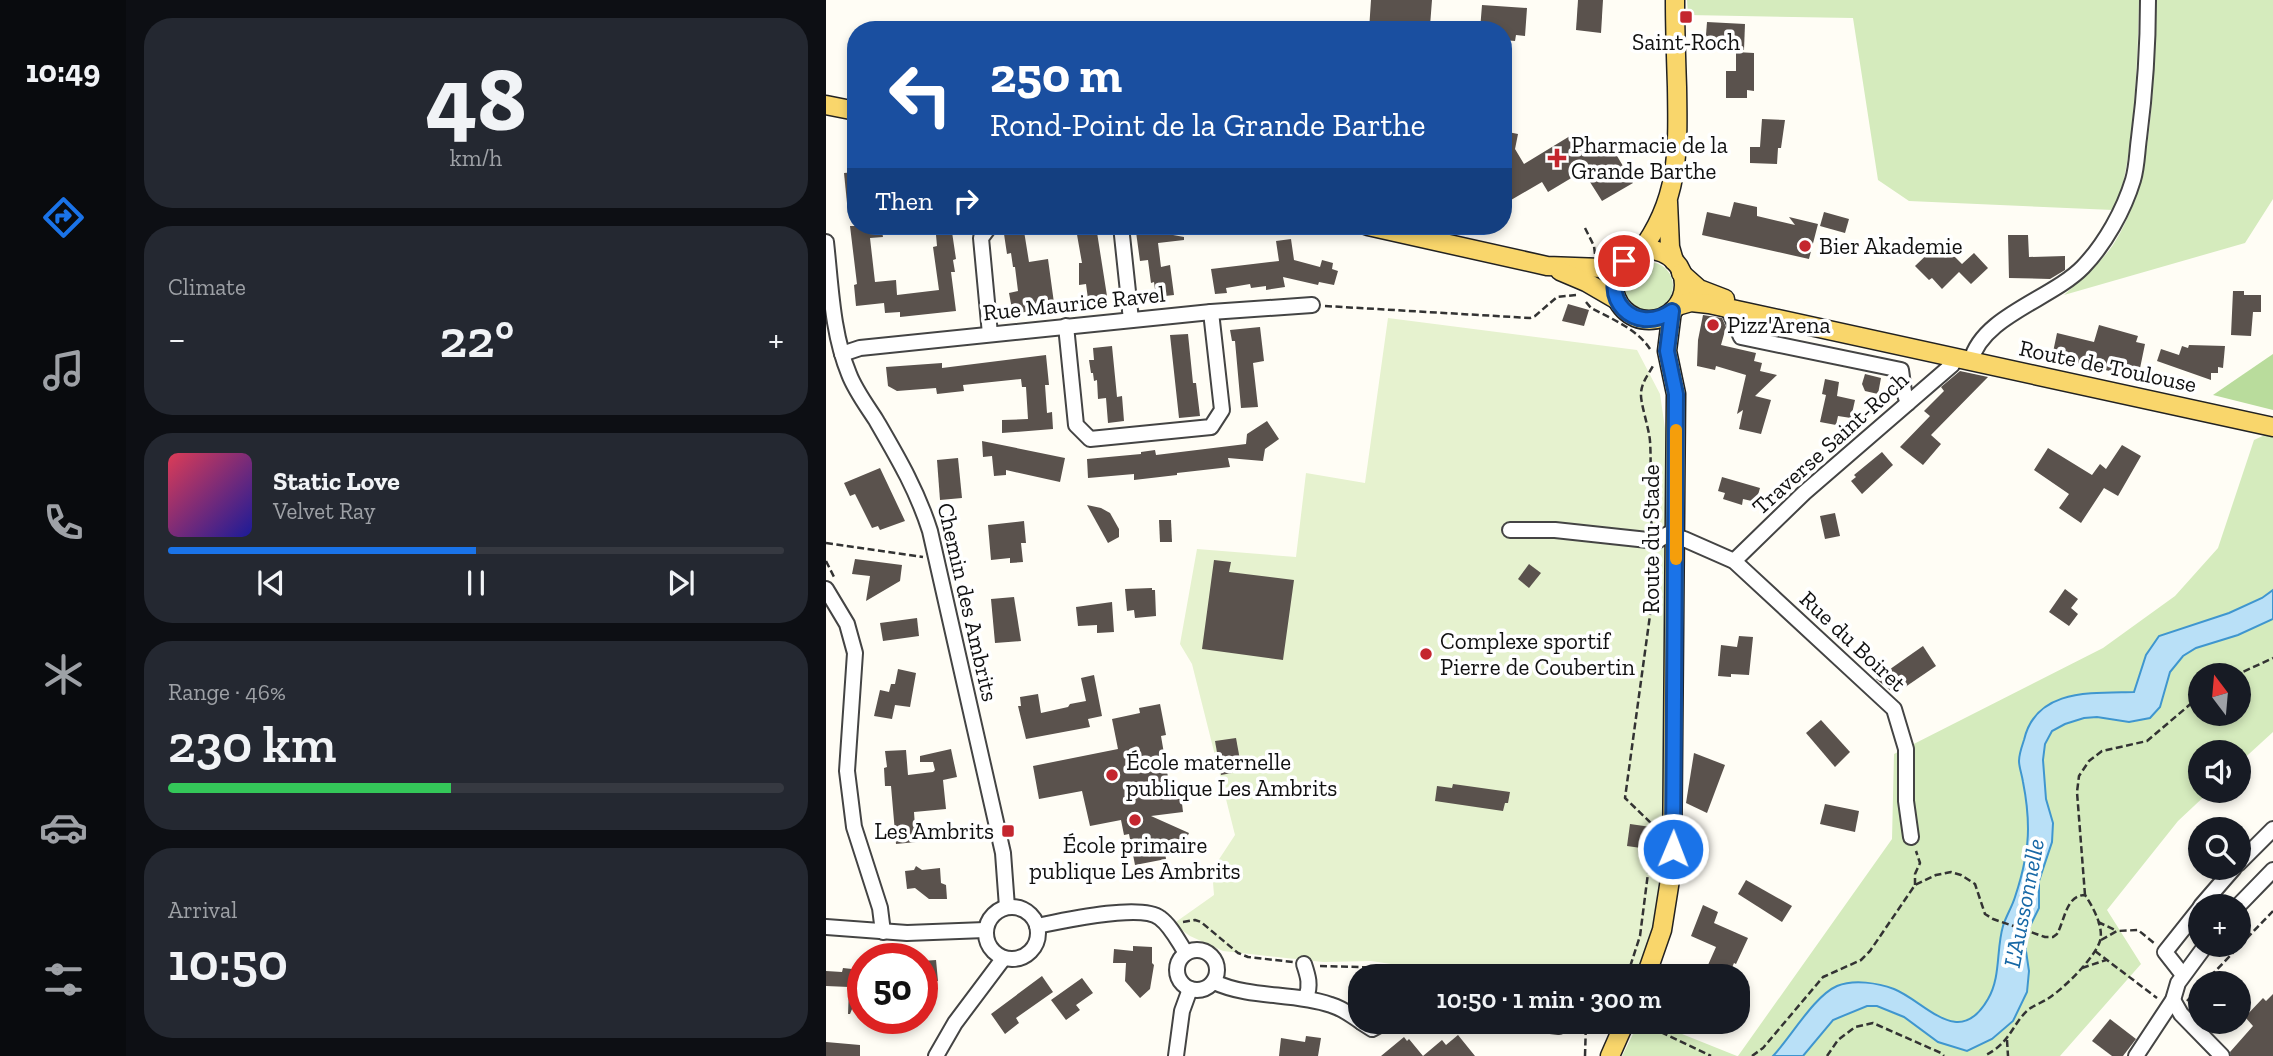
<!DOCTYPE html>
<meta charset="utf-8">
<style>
:root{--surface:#171b24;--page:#242831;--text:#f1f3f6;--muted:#9ea1a6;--line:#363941;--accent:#1a73e8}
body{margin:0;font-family:"Zilla Slab",serif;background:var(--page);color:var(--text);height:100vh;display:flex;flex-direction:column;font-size:26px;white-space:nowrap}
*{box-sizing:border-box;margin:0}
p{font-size:23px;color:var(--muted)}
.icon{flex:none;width:38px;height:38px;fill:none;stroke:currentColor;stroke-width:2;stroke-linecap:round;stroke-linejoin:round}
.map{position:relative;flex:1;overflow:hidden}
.side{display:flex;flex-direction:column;gap:18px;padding:18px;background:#0d0f14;width:700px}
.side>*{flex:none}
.hud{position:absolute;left:21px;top:21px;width:665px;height:214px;border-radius:28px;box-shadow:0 4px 10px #0003;background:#1a4fa0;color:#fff;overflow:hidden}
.needle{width:46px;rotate:344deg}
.controls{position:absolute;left:1362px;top:663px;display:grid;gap:14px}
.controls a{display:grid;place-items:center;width:63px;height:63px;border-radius:50%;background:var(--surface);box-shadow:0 4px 10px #0003;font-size:35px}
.speed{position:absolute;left:21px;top:943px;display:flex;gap:14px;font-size:35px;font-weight:700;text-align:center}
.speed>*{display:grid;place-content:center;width:91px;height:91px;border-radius:50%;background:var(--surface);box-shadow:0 4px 10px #0003;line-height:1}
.speed .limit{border:10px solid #d22;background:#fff;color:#111}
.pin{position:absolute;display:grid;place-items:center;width:60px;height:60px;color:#fff;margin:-30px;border:4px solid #fff;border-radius:50%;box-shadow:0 2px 7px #0007}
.me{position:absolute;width:77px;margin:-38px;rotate:1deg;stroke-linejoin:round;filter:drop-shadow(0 0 5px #0008)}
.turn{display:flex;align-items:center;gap:24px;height:147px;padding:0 28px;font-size:32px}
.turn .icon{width:91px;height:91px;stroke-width:2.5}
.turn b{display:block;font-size:49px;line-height:60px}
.then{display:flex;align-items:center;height:66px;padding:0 28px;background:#0003;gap:14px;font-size:26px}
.big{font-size:52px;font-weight:600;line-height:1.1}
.side .widget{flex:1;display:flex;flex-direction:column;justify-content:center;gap:10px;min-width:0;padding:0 24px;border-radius:28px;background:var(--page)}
.side .dial{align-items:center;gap:0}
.dial b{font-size:91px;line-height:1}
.song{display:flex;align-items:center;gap:21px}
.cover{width:84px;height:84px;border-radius:10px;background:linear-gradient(135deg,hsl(350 70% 55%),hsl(240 70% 35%))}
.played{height:7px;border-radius:4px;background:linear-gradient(90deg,var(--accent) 50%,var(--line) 50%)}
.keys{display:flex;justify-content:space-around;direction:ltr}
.heat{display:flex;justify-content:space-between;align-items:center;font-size:38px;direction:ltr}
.charge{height:10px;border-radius:5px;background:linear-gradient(90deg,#34c759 46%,var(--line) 0)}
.trip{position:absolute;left:522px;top:964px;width:402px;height:70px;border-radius:28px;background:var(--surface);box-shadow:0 4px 10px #0003;font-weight:600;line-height:70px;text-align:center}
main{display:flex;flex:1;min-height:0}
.tabs{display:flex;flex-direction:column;width:126px;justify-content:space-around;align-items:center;background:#090b0e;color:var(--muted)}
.tabs .icon{width:49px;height:49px}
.tabs .active{color:var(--accent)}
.tabs b{font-size:32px;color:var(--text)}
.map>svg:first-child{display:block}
.green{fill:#d5ebbd;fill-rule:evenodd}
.forest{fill:#b9dc9c}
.pitch{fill:#e6f2cf}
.water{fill:#b9e0f7;stroke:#3f96cf;stroke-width:2}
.building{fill:#5a524d}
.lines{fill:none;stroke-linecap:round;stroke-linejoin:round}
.minor-casing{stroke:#444;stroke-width:18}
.major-casing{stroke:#222;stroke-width:21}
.path{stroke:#333;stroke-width:2.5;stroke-dasharray:7 3.5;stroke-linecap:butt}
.minor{stroke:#fff;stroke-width:14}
.major{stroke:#f9d66b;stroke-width:18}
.route-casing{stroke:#114b97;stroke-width:18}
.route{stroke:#1a73e8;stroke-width:12}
.slow{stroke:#f59e0b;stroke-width:12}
.poi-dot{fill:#c4262e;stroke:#fff;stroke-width:2.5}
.labels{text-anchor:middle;stroke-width:7;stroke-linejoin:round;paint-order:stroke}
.poi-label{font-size:23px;fill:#111;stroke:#fff;text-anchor:start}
.street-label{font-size:23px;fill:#111;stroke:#fff}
.water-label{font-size:24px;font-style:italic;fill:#1768a6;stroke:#fff}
</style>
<main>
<nav class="tabs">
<b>10:49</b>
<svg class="icon active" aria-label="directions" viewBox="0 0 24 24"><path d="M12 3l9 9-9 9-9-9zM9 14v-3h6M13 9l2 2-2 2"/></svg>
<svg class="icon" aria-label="music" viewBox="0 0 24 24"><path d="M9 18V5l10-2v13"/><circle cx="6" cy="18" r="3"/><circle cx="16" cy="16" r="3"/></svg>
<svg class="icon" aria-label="phone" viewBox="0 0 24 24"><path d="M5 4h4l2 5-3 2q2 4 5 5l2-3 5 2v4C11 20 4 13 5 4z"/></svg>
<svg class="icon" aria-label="climate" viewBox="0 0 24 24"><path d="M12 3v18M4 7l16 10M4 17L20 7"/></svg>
<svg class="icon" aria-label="car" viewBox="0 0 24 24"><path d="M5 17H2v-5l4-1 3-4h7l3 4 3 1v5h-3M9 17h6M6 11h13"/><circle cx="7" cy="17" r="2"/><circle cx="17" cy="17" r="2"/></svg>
<svg class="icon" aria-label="filters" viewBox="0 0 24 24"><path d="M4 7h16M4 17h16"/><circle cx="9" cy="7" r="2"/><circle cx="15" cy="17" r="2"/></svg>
</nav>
<section class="side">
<div class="widget dial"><b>48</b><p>km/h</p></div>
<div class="widget"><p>Climate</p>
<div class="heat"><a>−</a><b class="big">22°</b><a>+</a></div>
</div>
<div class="widget">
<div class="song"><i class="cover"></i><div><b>Static Love</b><p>Velvet Ray</p></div></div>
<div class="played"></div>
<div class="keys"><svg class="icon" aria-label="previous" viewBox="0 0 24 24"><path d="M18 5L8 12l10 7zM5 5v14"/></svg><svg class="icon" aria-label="pause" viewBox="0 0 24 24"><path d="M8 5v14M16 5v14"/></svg><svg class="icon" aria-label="next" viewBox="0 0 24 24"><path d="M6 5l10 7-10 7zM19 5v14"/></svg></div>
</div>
<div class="widget"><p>Range · 46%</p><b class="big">230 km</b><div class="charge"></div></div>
<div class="widget"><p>Arrival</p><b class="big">10:50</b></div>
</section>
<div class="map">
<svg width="1447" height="1056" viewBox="0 0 1447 1056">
<rect width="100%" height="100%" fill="#fffdf5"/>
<g class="green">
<path d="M861 0H1313C1312 46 1310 91 1305 136 1301 162 1299 186 1287 210L1083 201 1052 180 1027 18 862 15Z"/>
<path d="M1330 0H1447V199L1419 243 1238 295C1254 280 1274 264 1287 245 1330 180 1327 77 1330 0Z"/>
<circle cx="823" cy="286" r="24"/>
<path d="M1441 434 1447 435V732L1412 764V752H1374V791H1384L1352 821 1281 910 1315 964 1234 1056H912L1066 839 1068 754 1277 648 1349 596 1392 548 1428 440ZM1374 676H1412V714H1374Z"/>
<polygon points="813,1022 826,1022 911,1056 796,1056"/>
</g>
<polygon class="forest" points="1447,354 1447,410 1387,395"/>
<polygon class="pitch" points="562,318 811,350 834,394 841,442 839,786 836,884 823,941 811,976 646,976 545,961 497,962 397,951 364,936 347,924 388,895 386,870 409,835 366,664 354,644 371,549 470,557 480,473 539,483"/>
<path class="water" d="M1447 590V619L1412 635 1370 648 1357 656 1344 672 1334 707 1324 718 1303 722 1271 717 1258 718 1239 724 1226 731 1219 744 1217 760 1220 799 1227 823 1226 842 1213 881V908L1198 938 1203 971 1201 992 1187 1021 1166 1039 1141 1051 1112 1042 1078 1017 1051 1006H1041L1007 1020 977 1056H947C965 1037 988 996 1011 986 1028 979 1052 983 1068 989 1100 1002 1133 1050 1162 999 1175 977 1170 950 1177 926 1180 916 1186 907 1189 897 1196 876 1202 851 1202 829 1202 813 1200 797 1197 782 1196 775 1193 767 1193 761 1193 754 1196 746 1198 740 1210 688 1266 693 1308 692L1320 655 1333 636 1403 613 1436 598Z"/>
<g class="building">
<polygon points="545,0 606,0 604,26 602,25 601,30 543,30"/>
<polygon points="752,0 777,0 775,33 750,30"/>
<polygon points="656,5 701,8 699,36 690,35 689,41 677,40 677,30 654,30"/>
<polygon points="881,22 919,24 918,50 879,48"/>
<polygon points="910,52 928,53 928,91 921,90 921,98 900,98 900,71 910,71"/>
<polygon points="936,119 959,120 955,148 952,148 951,164 924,163 924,147 934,147"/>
<polygon points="677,131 692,134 689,149 698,164 744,136 747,141 751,139 759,152 775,143 777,147 784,144 807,183 776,201 757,171 722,192 716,182 685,200 677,188"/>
<polygon points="30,172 30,213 22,213 18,173"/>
<polygon points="908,202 931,207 931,216 969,225 963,217 992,224 983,259 876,235 881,212 904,217"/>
<polygon points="998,212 1023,219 1019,233 994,226"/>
<polygon points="24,226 55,226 57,237 44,238 49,282 70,280 71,295 113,290 107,247 111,246 110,235 126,232 130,259 127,260 129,272 125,272 130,311 74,317 74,312 59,313 58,303 30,306 28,285 31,284"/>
<polygon points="270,226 281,296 262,299 260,284 253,285 253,263 256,263 250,229"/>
<polygon points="320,230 358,237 358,240 332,243 335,267 344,265 348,295 330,297 328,282 325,283 322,260 314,261 310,232"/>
<polygon points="198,231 203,262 222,259 228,303 212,305 212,310 193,313 193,308 186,309 183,293 192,291 189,267 187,267 185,253 181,254 178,234"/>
<polygon points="1182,235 1202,235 1203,257 1239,256 1239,270 1224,279 1183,278"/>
<polygon points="465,239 468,260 494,267 496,260 507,263 506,269 512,271 508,285 493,282 492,285 457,277 459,287 440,290 440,286 425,288 424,284 400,288 401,293 389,294 385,269 453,261 450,241"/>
<polygon points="1111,245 1120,254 1123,251 1136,264 1148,253 1162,268 1145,284 1133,272 1116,289 1106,278 1103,280 1089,266"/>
<polygon points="1407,291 1418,291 1418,295 1435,295 1435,312 1427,312 1425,336 1405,335"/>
<polygon points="742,304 763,310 758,326 736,321"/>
<polygon points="877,315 896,318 900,327 895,345 930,353 928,361 936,363 934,371 951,375 929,396 945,400 935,434 913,429 917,410 911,414 920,375 890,366 889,370 871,366 872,340"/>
<polygon points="1273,325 1312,336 1310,342 1319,344 1312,378 1226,357 1231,333 1268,342"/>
<polygon points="434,327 438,361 427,363 432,407 415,408 409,341 406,341 404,330"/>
<polygon points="362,334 367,383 370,383 374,416 353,418 344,335"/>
<polygon points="1363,345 1399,346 1397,368 1392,367 1392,373 1385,373 1385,380 1331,361 1335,349 1353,355 1356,346 1362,348"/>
<polygon points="286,346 291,397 296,396 298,421 282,423 280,398 272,399 271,380 268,381 267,373 265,373 263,360 268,360 267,348"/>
<polygon points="220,355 223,385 219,385 221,413 226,412 227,429 176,433 176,420 202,419 200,387 196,387 195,379 137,385 138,391 111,394 110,388 71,391 62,386 60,367 116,363 116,368"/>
<polygon points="1134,371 1162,377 1105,435 1115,444 1097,465 1074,447 1104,416 1098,411 1118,391 1115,387"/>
<polygon points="1039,374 1055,378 1052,394 1039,391 1036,384"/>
<polygon points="999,379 1013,382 1011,396 1029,400 1025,418 1012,416 1010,425 994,422 1000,395 996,394"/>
<polygon points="441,421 453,439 439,449 437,461 402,458 404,467 351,473 351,475 308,480 308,474 262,478 261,459 315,454 315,452 329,450 330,455 420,444 421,434"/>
<polygon points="156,441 239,458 234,482 180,470 180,475 168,476 166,456 157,457"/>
<polygon points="1296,445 1315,456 1292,496 1278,488 1255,523 1233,508 1243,494 1208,470 1222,448 1266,475 1274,464 1280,469"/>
<polygon points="1056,452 1067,465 1036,494 1025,481 1030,477 1028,475"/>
<polygon points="132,458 136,498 114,500 111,460"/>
<polygon points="54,468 79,521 54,530 52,526 46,528 29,494 24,496 18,483"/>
<polygon points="896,477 934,488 930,502 917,499 916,505 897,499 899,493 892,491"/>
<polygon points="261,505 275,508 284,513 293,529 293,537 282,543"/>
<polygon points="1009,513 1014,536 999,539 994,516"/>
<polygon points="333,520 345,520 346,542 334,542"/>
<polygon points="198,521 200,543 195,543 197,562 184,563 184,558 165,560 162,525"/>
<polygon points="29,559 76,565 74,581 40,601 44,576 26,574"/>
<polygon points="388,560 405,562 403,572 468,580 457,660 376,649"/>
<polygon points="703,564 715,573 703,588 692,579"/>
<polygon points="326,588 326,590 329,590 330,616 309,618 308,610 301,611 299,589"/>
<polygon points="1239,589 1252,599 1245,608 1252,614 1243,626 1223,612"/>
<polygon points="188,597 195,641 169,643 165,599"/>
<polygon points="286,602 288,632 271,633 271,625 252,626 250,607"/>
<polygon points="91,618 93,636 57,641 54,623"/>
<polygon points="913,636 927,637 923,675 905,674 905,677 892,676 895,645 911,647"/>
<polygon points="1097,646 1110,666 1069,694 1050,679"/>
<polygon points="72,669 90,673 84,707 69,705 66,719 48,716 54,690 63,692 65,684 69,684"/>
<polygon points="268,675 276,716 262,719 264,727 200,739 192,706 195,706 194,697 212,694 215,713 242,707 244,704 260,701 255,678"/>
<polygon points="334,704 340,735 335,736 343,783 348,782 350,796 355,795 357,812 325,816 363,833 356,848 337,839 340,859 309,865 303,834 298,835 295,820 264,826 256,791 213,799 207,766 292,749 286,719 314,713 313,708"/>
<polygon points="995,720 1024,752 1009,767 980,733"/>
<polygon points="410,738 416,771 395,775 389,741"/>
<polygon points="125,749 131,777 117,780 120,809 88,812 90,842 70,844 65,786 59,786 58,768 61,767 59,751 80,750 82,775 107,772 109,770 107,762 94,762 94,756"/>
<polygon points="868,753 899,765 881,813 860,803"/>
<polygon points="627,784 684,792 682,803 679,803 677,811 609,801 611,786 626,788"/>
<polygon points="999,804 1033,811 1029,832 994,824"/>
<polygon points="804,824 825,827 822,849 801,846"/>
<polygon points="90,866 96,870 114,868 115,883 120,885 121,899 103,899 89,888 81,889 79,871 88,870"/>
<polygon points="920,880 966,906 956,922 912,894"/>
<polygon points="877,905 892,912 888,923 922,938 910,964 908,963 903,974 882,965 890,947 865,936"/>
<polygon points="307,946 326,947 326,963 328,965 324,989 314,998 299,981 300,963 287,963 288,949 307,951"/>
<polygon points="110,960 112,981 96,982 96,961"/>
<polygon points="17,968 35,970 37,976 37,994 33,992 24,1014 22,1014 23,987 0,986 0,971 16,972"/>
<polygon points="216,976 227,992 190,1018 193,1023 179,1034 165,1014"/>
<polygon points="256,978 267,993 250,1005 254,1010 240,1020 225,1000"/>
<polygon points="1447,994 1447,1056 1405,1056 1404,1052 1427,1026 1419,1017 1437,998 1440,1001"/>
<polygon points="1284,1019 1310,1039 1297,1056 1286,1056 1266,1041"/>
<polygon points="632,1035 649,1056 597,1056 616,1040 620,1045"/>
<polygon points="480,1036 495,1038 492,1056 453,1056 455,1038 479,1042"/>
<polygon points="578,1037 581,1041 583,1039 597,1056 555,1056"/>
<polygon points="0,1042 34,1045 34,1056 0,1056"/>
</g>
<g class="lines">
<defs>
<g id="minor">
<polyline points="295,226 305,320"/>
<path d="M0 242C5 286 6 333 23 374 29 390 41 406 50 420 72 458 91 490 104 531L177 853 181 907"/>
<polyline points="902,309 915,337 1075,370 1078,392 1082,403"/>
<polyline points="240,326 250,425 264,439 385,427 396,410 385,312"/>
<polyline points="164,334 155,238 164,226"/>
<polyline points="16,354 34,348 385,312 486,305"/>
<path d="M1145 361C1156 316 1226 299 1257 267 1279 244 1298 210 1307 180 1311 167 1311 152 1313 138 1319 92 1322 46 1322 0"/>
<polyline points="684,530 729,530 831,541 842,534 858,539 908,561 1068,709 1080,749 1080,801 1085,837"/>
<polyline points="908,561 978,493 1126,365 1129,358"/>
<polyline points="0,589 21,624 29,653 21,771 28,827 54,908 57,932"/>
<polyline points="1412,864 1447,829"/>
<polyline points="1375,906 1408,868"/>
<polyline points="1412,906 1447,870"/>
<circle cx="186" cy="933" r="26"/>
<path d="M211 926C236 921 315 903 334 918 345 926 352 941 360 953"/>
<polyline points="0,927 81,933 159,930"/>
<circle cx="371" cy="970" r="20"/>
<path d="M478 964C482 976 485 985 480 998"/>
<polyline points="1357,975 1339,952 1374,908"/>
<path d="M388 982C425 999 467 992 505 1005 516 1008 525 1015 534 1021"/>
<polyline points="1347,1000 1355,1014 1396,1056"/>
<polyline points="535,1022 546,1029 559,1022"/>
<polyline points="699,1022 733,1026"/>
<polyline points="110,1056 129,1023 177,959"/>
<polyline points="350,1056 356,1011 364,989"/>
<polyline points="1310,1056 1347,1000 1352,983 1380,945"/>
</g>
<g id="major">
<polyline points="0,105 30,111"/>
<polyline points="842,202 844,247 848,261"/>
<polyline points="542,226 721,266 776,268 798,261"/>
<circle cx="823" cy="285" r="35"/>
<path d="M814 252C854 199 852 149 851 87 850 58 849 29 849 0"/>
<polyline points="734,271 760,282 791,300"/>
<polyline points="855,273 873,289 899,299"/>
<polyline points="851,306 865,302 883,304 1447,427"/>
<polyline points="820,976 836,930 846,867 850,394 841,351 846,311"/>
<polyline points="784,1056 799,1022"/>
</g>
</defs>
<use href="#minor" class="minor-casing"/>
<use href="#major" class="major-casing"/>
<g class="path">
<polyline points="759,228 768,246 769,254"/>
<path d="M760 302 765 308C786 319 811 329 824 349"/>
<polyline points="499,306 704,318 709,316 731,297 750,295"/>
<path d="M826 527C822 496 826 471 824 441 823 428 814 402 815 393 816 381 823 374 828 364"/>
<polyline points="0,543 97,557"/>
<polyline points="0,561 8,577"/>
<polyline points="1408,676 1447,658"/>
<polyline points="1089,885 1089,874 1094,863 1090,851"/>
<polyline points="1259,895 1251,792 1253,776 1263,761 1276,751 1321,741 1374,696"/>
<polyline points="357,922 369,920 375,922 412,953 422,957 467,962"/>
<polyline points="1272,922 1291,931"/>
<polyline points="1275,940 1291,931 1312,930 1328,943"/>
<polyline points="1269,951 1331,998"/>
<polyline points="494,966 568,968 619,976"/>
<polyline points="1256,968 1280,960"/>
<polyline points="801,976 814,936 828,826 799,798 831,564"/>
<polyline points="1377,984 1447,911"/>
<polyline points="1361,1001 1374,987"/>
<polyline points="816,1023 885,1056"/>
<polyline points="1181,1040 1182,1056"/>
<polyline points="759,1056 760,1022"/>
<path d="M926 1056 937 1048 997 977 1035 960 1044 951 1089 885 1110 875 1125 872 1135 875 1149 884 1159 914 1167 919 1219 937H1227L1231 934C1239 920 1240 895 1259 895 1267 907 1278 927 1274 941 1268 959 1238 988 1223 998 1217 1002 1209 1005 1203 1009 1185 1025 1185 1043 1158 1056"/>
<polyline points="1001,1056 1012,1040 1029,1027 1047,1023 1115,1053 1118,1056"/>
</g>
<use href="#minor" class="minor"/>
<use href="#major" class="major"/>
</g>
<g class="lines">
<defs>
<path id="route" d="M798 261C770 297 809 337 846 311L841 351 850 394 847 849"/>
</defs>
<use href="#route" class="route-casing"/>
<use href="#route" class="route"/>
<polyline class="slow" points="850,430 850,559"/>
</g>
<g class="poi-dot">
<rect x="853" y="10" width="14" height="14" rx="3.5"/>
<path d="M727.5 147.5h7v7h7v7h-7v7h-7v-7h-7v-7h7z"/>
<circle cx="979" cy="246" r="7"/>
<circle cx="887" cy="325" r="7"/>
<circle cx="600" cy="654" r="7"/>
<circle cx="286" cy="775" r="7"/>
<circle cx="309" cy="820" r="7"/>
<rect x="175" y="824" width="14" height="14" rx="3.5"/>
</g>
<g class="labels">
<g class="poi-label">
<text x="860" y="50" text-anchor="middle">Saint-Roch</text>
<text x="745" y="153">Pharmacie de la<tspan x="745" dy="26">Grande Barthe</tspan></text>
<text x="993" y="254">Bier Akademie</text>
<text x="901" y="333">Pizz'Arena</text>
<text x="614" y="649">Complexe sportif<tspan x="614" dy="26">Pierre de Coubertin</tspan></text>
<text x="300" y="770">École maternelle<tspan x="300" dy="26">publique Les Ambrits</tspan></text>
<text x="168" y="839" text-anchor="end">Les Ambrits</text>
<text x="309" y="853" text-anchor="middle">École primaire<tspan x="309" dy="26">publique Les Ambrits</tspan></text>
</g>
<g class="street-label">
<text transform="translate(248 303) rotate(-6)" y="8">Rue Maurice Ravel</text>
<text transform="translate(1282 366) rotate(12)" y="8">Route de Toulouse</text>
<text transform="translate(1004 443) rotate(-42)" y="8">Traverse Saint-Roch</text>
<text transform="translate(825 539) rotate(-90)" y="8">Route du Stade</text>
<text transform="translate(142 602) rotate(77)" y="8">Chemin des Ambrits</text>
<text transform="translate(1027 641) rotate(43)" y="8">Rue du Boiret</text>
</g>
<g class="water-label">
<text transform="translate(1198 903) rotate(-79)" y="8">L'Aussonnelle</text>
</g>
</g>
</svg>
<div class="controls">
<a><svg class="needle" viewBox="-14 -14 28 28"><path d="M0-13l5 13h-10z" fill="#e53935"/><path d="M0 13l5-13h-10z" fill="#9ea1a6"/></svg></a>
<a><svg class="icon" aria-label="sound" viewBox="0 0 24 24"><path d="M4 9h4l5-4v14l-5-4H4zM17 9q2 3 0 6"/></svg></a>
<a><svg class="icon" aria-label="search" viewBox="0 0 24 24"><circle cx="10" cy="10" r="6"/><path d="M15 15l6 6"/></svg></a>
<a>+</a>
<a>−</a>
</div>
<div class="speed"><div class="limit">50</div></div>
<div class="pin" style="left:798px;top:261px;background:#d93025"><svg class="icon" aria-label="arrive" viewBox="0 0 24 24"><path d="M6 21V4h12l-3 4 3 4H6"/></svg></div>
<svg class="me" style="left:847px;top:849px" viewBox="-20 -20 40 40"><circle r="17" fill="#1a73e8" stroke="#fff" stroke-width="3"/><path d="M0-11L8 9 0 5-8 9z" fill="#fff"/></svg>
<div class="trip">10:50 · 1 min · 300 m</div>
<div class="hud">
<div class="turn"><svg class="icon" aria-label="left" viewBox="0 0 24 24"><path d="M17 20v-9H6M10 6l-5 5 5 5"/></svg><div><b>250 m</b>Rond-Point de la Grande Barthe</div></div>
<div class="then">Then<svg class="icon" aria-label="right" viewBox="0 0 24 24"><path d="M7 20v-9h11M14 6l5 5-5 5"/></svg></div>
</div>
</div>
</main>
